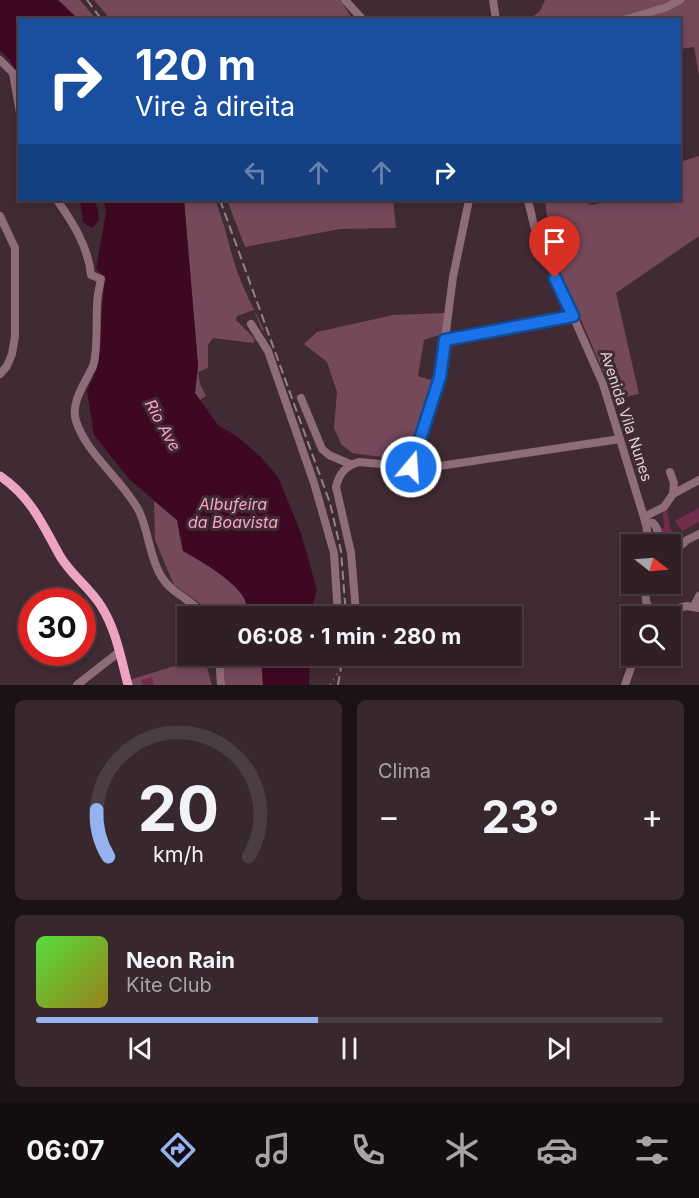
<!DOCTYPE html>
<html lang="pt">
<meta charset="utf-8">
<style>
:root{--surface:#302026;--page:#38282e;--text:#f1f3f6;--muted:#a8a3a7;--line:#4b3e43;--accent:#95b2f1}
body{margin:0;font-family:Inter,sans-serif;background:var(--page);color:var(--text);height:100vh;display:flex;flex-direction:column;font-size:22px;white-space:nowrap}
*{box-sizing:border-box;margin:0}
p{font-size:20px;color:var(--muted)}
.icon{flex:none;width:33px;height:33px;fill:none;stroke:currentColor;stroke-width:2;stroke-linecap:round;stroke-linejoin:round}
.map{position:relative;height:685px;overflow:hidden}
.sheet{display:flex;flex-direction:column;gap:15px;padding:15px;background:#1a1215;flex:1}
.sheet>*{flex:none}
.hud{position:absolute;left:18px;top:18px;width:663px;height:183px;border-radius:0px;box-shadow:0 3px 9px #0003,0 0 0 2px var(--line);background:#1a4fa0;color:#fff;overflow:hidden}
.needle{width:39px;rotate:107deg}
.controls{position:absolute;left:621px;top:534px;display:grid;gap:12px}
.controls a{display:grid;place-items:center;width:60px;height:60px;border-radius:0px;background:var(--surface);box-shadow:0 3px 9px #0003,0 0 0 2px var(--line);font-size:30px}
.speed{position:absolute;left:18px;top:588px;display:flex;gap:12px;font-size:30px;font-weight:700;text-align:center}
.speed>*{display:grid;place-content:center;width:78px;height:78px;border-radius:50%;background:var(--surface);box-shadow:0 3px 9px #0003,0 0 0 2px var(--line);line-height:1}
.speed .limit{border:9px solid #d22;background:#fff;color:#111}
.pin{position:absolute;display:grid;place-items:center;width:51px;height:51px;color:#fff;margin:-62px -26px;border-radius:50% 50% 50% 0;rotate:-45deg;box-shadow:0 0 6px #0007}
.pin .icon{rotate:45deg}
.me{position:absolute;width:66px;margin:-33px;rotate:18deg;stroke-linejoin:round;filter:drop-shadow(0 0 4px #0008)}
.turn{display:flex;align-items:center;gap:21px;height:126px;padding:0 18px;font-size:27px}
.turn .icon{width:78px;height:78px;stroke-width:2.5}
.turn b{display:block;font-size:42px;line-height:51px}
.lanes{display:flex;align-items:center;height:57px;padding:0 18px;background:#0003;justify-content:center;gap:30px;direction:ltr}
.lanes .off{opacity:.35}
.big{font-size:45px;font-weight:700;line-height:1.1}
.sheet .widget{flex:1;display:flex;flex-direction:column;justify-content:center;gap:9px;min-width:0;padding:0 21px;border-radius:9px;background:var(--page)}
.sheet .dial{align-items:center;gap:0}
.dial svg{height:156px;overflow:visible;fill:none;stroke:var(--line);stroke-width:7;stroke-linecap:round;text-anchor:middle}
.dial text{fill:var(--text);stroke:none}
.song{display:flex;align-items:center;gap:18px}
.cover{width:72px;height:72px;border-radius:9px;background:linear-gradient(135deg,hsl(110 70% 55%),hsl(50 70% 35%))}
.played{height:6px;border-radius:3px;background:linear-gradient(90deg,var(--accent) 45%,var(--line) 45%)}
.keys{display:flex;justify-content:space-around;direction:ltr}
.heat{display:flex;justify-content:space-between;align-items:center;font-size:33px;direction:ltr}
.sheet .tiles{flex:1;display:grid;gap:15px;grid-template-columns:1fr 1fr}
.widget:last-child{grid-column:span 2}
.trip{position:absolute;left:177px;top:606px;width:345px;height:60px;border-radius:0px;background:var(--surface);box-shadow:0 3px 9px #0003,0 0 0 2px var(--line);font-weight:700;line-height:60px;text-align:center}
.tab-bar{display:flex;height:96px;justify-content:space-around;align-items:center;background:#130d0f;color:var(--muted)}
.tab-bar .icon{width:42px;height:42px}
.tab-bar .on{color:var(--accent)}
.tab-bar b{font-size:27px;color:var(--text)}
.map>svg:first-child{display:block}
.green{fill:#75485a}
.water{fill:#3e0823}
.building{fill:#742c4d}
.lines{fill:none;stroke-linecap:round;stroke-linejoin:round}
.path{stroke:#826f76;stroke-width:1.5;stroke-dasharray:1.5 4.5;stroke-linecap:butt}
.minor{stroke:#8f6c79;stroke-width:8}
.major{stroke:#eda4c0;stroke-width:9}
.rail{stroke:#948289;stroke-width:2;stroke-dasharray:9 4.5;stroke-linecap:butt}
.route-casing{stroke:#114b97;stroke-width:15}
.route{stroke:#1a73e8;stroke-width:10}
.labels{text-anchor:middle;stroke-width:6;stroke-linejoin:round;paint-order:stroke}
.street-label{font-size:15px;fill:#dfd0d5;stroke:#402a33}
.water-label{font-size:16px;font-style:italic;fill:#faa3c5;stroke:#402a33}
</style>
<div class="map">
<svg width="699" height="685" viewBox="0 0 699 685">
<rect width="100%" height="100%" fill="#402a33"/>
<g class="green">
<polygon points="58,0 80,0 96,19 78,19"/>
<polygon points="94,0 340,0 352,18 350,20 110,19"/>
<polygon points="545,0 699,0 699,76 694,47 680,49 680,20 528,20 540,11"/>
<polygon points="699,156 699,236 616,293 639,394 615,399 551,250 545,200 578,200 592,205 616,200 680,200 680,162"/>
<path d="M184 200H215C227 228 231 261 244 288 250 303 258 316 264 330L262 331 254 310 237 316 236 320 255 339 253 343 213 338 208 345V368L198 372 200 384 206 396 200 400 195 393 198 365Z"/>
<polygon points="227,200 393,200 396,228 340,229 245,247"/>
<polygon points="445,313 442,334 424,340 418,376 434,381 407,456 404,460 352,453 341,444 334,428 337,392 327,362 304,344 317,332 393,315"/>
<path d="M154 501 177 520 183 551C201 561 234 580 244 598 247 604 248 611 250 616H210L207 610 198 602 174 585 155 540Z"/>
<polygon points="223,656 261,656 263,685 225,685"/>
<polygon points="204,657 212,685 130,685 129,680"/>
</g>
<g class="water">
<path d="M0 0H58L78 19 20 20 19 84C17 71 11 58 0 51Z"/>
<polygon points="80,200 94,200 98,210 99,220 92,228 83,222"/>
<path d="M104 200H184L198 365 195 393 218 425 238 437 260 456 278 477 301 533 317 590 310 616H250C248 611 247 604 244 598 234 580 201 561 183 551L177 520 129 479 94 435 87 391 97 369 105 277 96 269 106 212Z"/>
<polygon points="261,656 310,656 309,685 263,685"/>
</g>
<g class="building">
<polygon points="699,508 699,522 682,531 675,521"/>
<polygon points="667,510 670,528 677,539 671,544 667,544 665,536 656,537 655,529 664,528 663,513"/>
<polygon points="152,677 154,685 143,685 141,680"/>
</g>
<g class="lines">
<polyline class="path" points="330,685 348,656"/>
<g class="minor">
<polyline points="345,0 363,20"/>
<polyline points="493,0 496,20"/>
<polyline points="624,20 667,7 680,0"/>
<polyline points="0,60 13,73 20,113"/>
<path d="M57 200C73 223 88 246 91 275L101 279C99 288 97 297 97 306 96 321 98 353 93 366 86 382 70 402 76 421 87 455 123 480 139 511 149 532 149 556 161 576 171 594 193 599 203 616"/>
<polyline points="528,200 535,230 603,384 646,524 649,544"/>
<polyline points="0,216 15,248 15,336 12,354 7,366 0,374"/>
<polyline points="251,324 268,351 314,483 334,553 338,616"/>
<polyline points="445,340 573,316"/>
<polyline points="301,398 322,449 329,455 350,464"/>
<polyline points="411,467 440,377 453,277 469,200"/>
<polyline points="670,472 674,483 673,494"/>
<polyline points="644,517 664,507 673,494 699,480"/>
<path d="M645 522 653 523C659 529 659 537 655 544"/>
<polyline points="670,555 687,540 699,534"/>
<polyline points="645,584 646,601 651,614"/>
<polyline points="694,606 699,596"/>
<polyline points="651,614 687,606 699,608"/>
<path d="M355 616 356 612 351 553 336 487C339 474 345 466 359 462L426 468 620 439"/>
<polyline points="219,656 221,685"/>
<polyline points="77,685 119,652"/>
<polyline points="625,685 635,656"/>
</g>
<path class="major" d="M0 476C32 498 42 524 60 556 71 575 90 588 101 606 116 629 121 659 128 685"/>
<g class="rail">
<polyline points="87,0 102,20"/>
<polyline points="220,200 330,503 341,551 346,616"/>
<polyline points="338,685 343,656"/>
</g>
</g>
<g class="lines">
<defs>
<polyline id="route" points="411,467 440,377 445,340 573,316 555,278"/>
</defs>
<use href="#route" class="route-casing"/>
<use href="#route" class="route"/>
</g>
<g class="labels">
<g class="street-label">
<text transform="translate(626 416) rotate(72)" y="5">Avenida Vila Nunes</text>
</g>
<g class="water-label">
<text transform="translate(163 425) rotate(61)" y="6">Rio Ave</text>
<text x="233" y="510">Albufeira<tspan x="233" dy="18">da Boavista</tspan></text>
</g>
</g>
</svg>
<div class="controls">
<a><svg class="needle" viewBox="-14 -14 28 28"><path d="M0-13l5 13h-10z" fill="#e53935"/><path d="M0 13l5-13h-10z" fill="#a8a3a7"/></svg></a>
<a><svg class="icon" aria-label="search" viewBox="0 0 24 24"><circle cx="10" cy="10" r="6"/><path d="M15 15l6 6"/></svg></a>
</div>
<div class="speed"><div class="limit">30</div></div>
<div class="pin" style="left:555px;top:278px;background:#d93025"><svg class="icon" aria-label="arrive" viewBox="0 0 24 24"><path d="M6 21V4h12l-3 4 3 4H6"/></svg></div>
<svg class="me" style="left:411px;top:467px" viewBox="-20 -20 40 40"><circle r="17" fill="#1a73e8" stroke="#fff" stroke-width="3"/><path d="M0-11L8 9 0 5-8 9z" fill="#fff"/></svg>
<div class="trip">06:08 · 1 min · 280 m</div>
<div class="hud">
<div class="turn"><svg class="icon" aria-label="right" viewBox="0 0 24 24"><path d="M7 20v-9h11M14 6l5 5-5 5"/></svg><div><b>120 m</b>Vire à direita</div></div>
<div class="lanes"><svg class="icon off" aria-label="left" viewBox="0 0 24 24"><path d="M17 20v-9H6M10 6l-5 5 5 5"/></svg><svg class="icon off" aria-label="ahead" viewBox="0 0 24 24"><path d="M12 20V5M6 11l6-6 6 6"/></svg><svg class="icon off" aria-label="ahead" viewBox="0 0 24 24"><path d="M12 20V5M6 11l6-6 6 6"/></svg><svg class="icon" aria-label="right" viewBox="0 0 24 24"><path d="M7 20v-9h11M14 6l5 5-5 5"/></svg></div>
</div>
</div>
<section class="sheet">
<div class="tiles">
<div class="widget dial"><svg viewBox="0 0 100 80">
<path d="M14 69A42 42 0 1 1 86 69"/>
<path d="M14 69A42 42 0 0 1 8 45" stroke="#95b2f1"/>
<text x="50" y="56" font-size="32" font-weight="700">20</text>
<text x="50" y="72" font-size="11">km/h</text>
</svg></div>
<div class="widget"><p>Clima</p>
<div class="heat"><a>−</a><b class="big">23°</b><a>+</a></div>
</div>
<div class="widget">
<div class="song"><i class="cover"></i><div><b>Neon Rain</b><p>Kite Club</p></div></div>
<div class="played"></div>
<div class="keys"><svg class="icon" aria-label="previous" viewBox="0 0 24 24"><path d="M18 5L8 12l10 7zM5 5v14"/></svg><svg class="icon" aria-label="pause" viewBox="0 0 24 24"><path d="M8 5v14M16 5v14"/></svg><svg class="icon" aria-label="next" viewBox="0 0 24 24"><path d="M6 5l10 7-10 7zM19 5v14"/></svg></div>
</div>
</div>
</section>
<nav class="tab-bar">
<b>06:07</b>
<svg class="icon on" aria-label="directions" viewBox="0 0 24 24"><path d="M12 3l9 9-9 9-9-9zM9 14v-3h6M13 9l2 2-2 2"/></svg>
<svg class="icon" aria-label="music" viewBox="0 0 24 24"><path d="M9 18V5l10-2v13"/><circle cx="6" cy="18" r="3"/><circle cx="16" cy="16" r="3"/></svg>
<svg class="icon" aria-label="phone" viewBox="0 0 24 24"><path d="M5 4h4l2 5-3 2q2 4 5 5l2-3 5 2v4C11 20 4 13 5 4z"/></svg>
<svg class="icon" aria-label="climate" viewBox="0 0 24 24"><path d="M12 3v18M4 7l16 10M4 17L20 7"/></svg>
<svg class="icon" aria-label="car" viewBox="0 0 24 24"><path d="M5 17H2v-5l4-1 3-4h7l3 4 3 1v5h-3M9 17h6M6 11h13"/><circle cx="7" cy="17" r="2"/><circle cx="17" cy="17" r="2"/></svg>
<svg class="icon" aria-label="filters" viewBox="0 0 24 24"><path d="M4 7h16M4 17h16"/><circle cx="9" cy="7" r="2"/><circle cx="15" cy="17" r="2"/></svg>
</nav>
